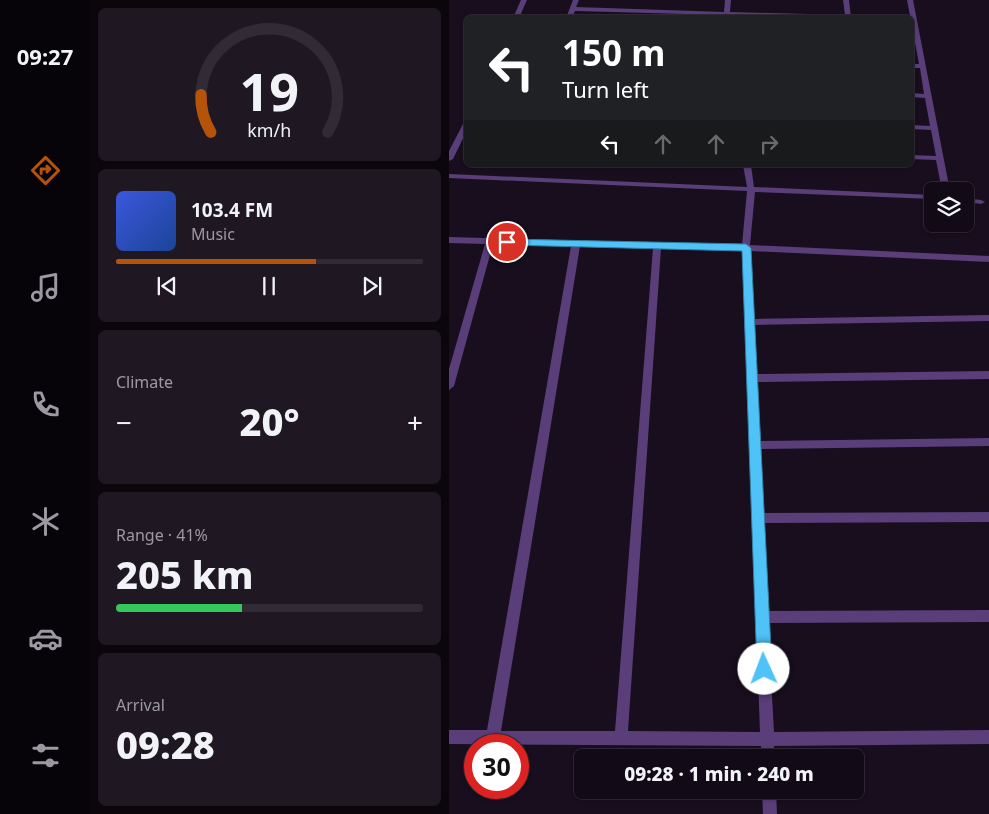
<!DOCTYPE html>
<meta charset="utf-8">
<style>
:root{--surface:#120a16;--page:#1f1823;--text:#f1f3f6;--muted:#9c9aa1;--line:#312b35;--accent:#b45309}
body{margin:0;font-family:"Noto Sans",sans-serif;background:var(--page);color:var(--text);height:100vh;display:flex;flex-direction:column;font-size:19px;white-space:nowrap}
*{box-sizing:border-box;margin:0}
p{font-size:16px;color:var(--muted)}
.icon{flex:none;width:28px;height:28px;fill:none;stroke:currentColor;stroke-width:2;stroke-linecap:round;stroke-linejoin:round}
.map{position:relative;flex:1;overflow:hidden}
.details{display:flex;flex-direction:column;gap:8px;padding:8px;background:#0a060c;width:359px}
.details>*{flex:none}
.top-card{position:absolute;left:15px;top:15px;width:450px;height:152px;border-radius:8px;box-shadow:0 1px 4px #0004,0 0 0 1px var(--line);background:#202124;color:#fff;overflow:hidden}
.fabs{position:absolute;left:475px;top:182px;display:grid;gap:10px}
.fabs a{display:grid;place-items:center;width:50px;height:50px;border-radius:8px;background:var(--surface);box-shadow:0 1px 4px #0004,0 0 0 1px var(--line);font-size:25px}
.speed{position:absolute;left:15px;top:734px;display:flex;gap:10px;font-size:25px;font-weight:700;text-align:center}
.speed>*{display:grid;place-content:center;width:65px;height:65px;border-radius:50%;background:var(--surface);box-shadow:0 1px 4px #0004,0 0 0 1px var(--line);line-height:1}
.speed .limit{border:8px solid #d22;background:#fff;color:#111}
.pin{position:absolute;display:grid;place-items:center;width:42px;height:42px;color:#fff;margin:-21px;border:2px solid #fff;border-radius:50%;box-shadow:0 1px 5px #0007}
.me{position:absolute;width:55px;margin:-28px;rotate:358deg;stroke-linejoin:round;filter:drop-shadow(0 0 4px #0008)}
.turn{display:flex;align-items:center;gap:18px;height:105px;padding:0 15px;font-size:22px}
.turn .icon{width:65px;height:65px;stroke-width:2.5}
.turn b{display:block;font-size:35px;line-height:42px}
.lanes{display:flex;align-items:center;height:48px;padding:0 15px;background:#0003;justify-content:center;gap:25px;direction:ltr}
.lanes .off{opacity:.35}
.big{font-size:38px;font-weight:800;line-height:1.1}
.details .tile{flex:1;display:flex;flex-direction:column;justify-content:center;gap:8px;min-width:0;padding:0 18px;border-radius:8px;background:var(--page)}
.details .dial{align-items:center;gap:0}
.dial svg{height:130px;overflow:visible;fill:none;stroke:var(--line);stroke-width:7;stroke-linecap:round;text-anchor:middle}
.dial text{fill:var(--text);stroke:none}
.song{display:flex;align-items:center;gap:15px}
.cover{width:60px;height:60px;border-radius:8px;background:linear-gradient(135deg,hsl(230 70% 55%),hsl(220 70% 35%))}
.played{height:5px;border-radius:2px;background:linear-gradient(90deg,var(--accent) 65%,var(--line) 65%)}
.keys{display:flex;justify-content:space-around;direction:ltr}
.heat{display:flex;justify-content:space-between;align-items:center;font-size:28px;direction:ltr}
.charge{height:8px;border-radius:4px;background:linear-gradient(90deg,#34c759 41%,var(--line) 0)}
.trip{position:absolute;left:125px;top:749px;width:290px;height:50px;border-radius:8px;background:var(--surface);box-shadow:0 1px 4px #0004,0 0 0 1px var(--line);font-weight:800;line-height:50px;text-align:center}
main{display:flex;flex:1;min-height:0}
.tab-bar{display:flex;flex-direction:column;width:90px;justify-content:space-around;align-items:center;background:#070409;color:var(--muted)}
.tab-bar .icon{width:35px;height:35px}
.tab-bar .current{color:var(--accent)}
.tab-bar b{font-size:22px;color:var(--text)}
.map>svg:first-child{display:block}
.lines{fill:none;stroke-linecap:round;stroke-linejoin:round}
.minor{fill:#593e79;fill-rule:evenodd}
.route{fill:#4fc3f7;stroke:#337fa1}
</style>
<main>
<nav class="tab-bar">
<b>09:27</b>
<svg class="icon current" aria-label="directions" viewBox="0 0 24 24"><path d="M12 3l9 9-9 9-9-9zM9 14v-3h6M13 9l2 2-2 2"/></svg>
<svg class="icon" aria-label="music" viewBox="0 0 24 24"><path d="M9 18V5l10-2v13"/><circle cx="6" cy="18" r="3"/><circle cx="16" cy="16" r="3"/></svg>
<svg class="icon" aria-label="phone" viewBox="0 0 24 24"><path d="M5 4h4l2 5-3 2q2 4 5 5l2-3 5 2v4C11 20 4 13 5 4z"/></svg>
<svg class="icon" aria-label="climate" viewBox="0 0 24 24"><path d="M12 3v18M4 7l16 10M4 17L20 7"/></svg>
<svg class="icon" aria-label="car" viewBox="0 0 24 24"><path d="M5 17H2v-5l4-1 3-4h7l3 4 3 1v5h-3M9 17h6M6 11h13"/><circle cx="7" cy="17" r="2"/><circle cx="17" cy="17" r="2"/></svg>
<svg class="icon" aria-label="filters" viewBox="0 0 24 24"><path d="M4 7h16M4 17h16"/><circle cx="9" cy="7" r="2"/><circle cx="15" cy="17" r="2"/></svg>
</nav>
<section class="details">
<div class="tile dial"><svg viewBox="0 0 100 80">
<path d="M14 69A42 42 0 1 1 86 69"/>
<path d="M14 69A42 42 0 0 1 8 46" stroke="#b45309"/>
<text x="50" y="56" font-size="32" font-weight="700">19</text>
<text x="50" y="72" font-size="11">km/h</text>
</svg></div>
<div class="tile">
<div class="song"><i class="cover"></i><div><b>103.4 FM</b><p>Music</p></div></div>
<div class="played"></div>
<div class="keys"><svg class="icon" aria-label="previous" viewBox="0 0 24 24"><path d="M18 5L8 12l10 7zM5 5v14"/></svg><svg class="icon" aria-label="pause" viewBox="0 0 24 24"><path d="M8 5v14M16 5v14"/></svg><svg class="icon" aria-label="next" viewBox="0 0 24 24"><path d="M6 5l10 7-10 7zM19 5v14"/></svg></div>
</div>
<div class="tile"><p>Climate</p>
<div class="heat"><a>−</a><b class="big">20°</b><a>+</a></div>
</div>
<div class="tile"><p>Range · 41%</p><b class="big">205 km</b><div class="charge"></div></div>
<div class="tile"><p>Arrival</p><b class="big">09:28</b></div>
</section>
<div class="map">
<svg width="541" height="814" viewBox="0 0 541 814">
<rect width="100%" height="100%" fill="#180e1e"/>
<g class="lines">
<g class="minor">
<polygon points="72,0 78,0 70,18 64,18"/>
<polygon points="124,0 130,0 127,7 275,12 276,0 282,0 281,12 396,15 394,0 400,0 402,17 280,15 280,18 274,18 274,15 126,11 123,18 117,18"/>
<polygon points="458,0 464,0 501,191 493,191 487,160 462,159 462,155 487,156 482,130 462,129 462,125 481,126 476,98 462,97 462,93 475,94 471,68 462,68 462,64 470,64"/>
<polygon points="18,120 18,130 4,159 0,161 0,151 15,122"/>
<path d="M294 165H302L305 187 484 195V199L306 192 301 245 541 256V262L301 251 305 319 541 315V321L305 325 307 374 541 371V379L308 382 310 441 541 438V446L311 449 314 513 541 512V522L314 523 319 611 541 610V622L319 623 325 732 541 730V744L325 746 326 758H312V746L0 744V730H38L122 246 44 244 5 386 0 390V369L36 244 0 243V237L293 245 298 191 0 178V174L298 187ZM131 246 204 248 166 731H52ZM212 248 293 251 311 732 179 731Z"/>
<polygon points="516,198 532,200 536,202 532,204 516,202"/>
<polygon points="313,790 327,790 328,814 314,814"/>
</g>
</g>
<polygon class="route" points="55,239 297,244 302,248 323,669 321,675 315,677 310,675 308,669 293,251 58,245 54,242"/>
</svg>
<div class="fabs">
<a><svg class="icon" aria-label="layers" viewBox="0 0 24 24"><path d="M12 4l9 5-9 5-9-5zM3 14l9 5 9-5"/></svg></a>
</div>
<div class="speed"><div class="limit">30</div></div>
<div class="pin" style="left:58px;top:242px;background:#d93025"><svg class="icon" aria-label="arrive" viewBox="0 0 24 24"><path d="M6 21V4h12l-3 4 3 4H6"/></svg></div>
<svg class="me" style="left:315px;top:669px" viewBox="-20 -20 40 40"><circle r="19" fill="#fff"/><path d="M0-13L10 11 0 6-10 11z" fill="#4fc3f7"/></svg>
<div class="trip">09:28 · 1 min · 240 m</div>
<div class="top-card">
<div class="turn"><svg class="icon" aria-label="left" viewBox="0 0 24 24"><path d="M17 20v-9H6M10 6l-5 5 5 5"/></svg><div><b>150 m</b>Turn left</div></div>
<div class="lanes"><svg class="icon" aria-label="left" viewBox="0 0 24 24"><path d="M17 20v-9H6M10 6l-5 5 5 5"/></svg><svg class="icon off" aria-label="ahead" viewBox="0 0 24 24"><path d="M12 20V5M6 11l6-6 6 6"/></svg><svg class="icon off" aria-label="ahead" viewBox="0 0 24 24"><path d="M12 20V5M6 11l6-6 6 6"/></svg><svg class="icon off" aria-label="right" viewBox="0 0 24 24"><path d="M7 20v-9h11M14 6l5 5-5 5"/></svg></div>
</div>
</div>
</main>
